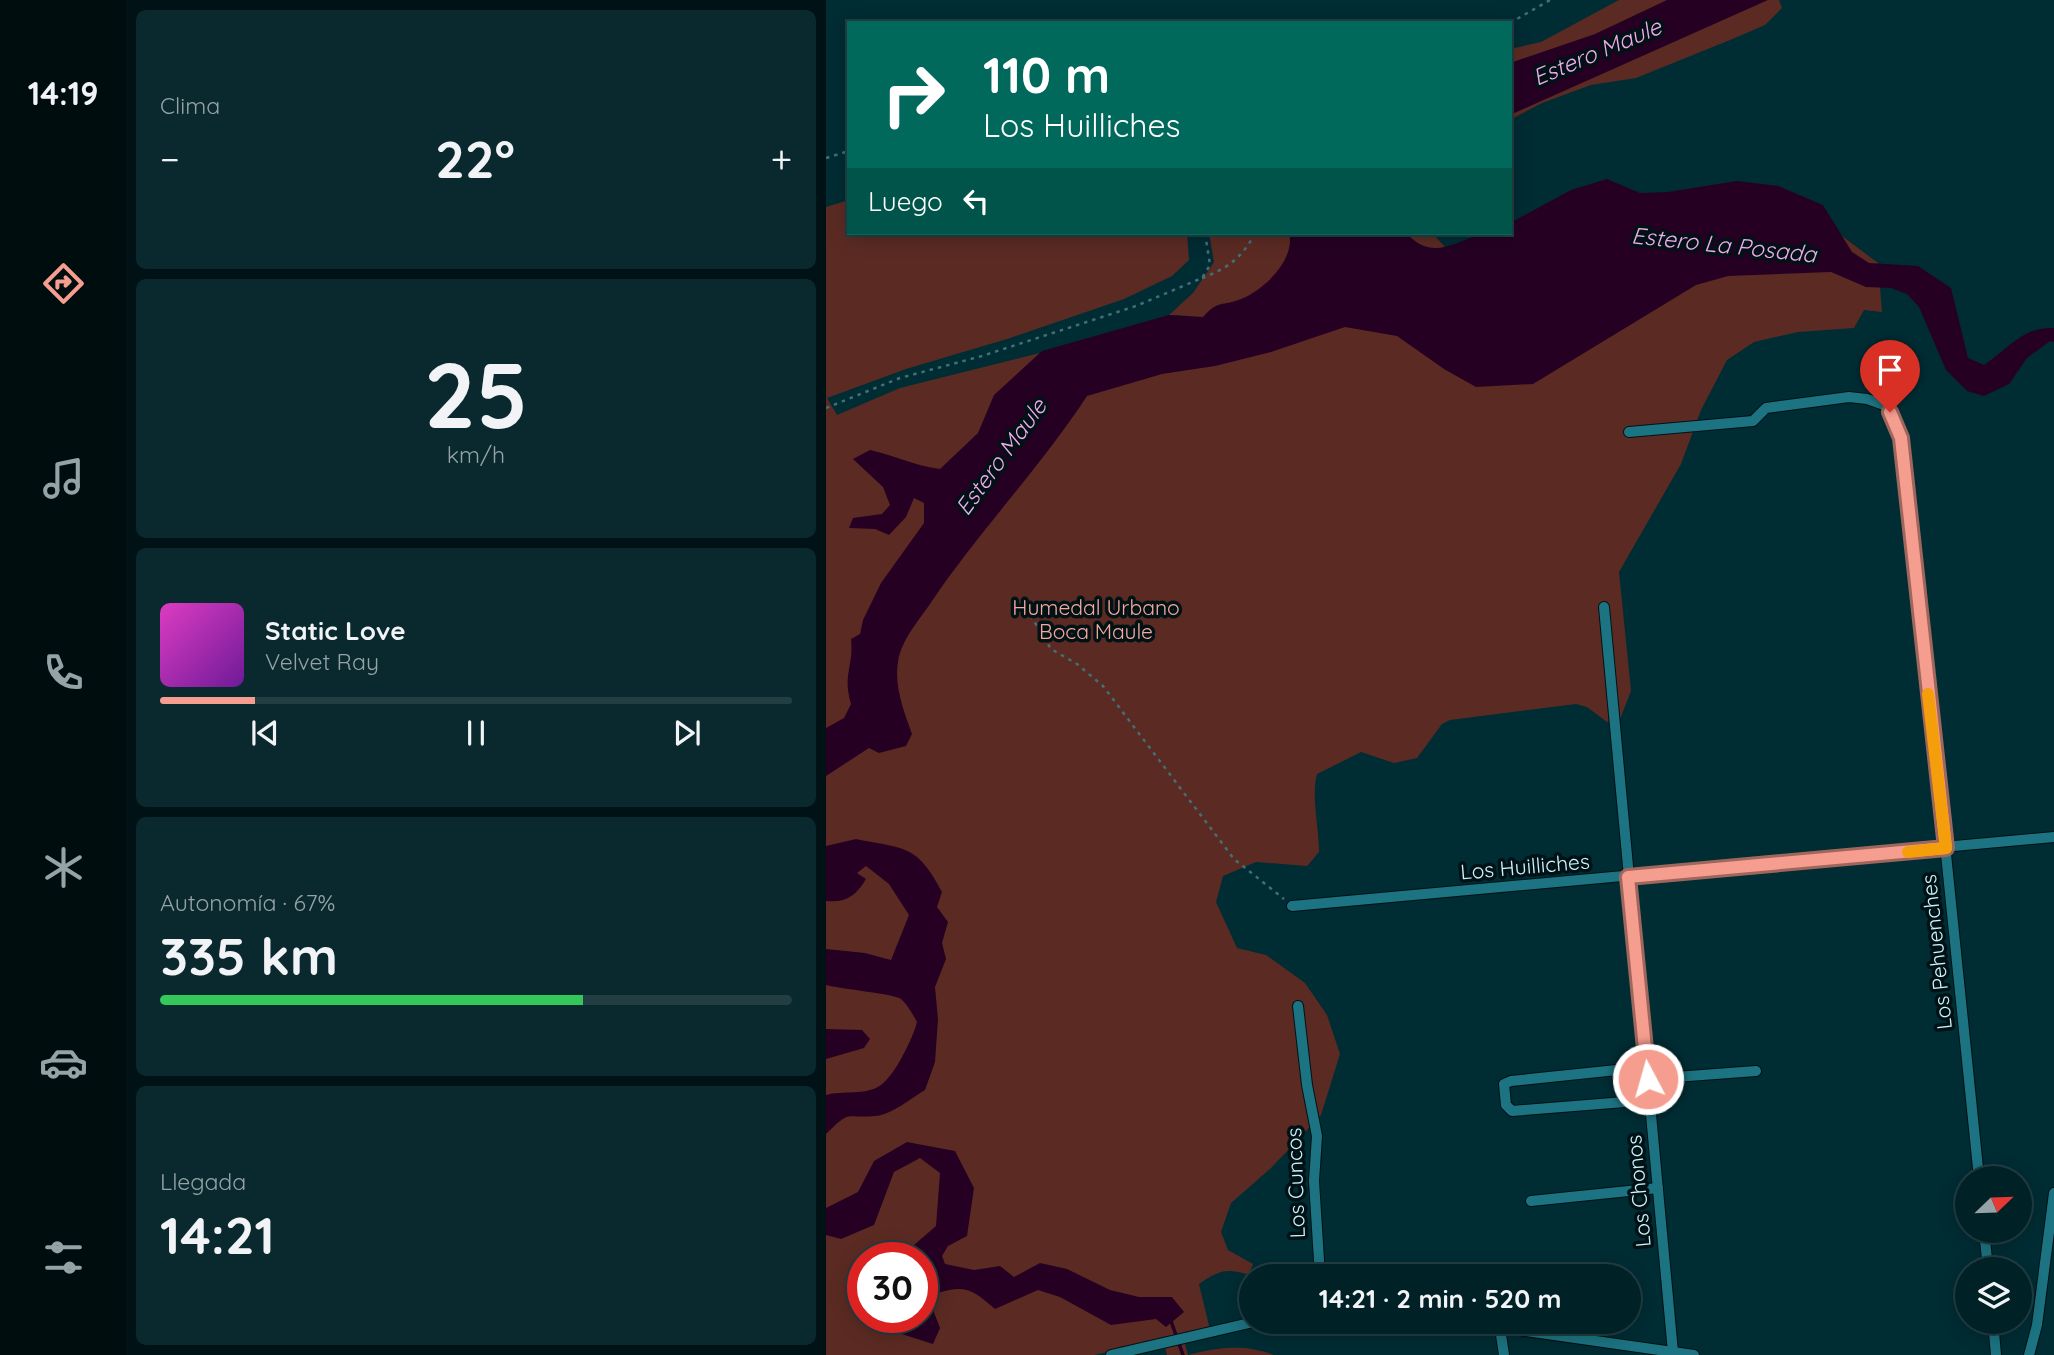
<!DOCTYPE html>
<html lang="es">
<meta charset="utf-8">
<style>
:root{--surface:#002126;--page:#0a292e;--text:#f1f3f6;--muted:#95a3a7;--line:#223e43;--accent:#f59d8e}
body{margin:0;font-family:Quicksand,sans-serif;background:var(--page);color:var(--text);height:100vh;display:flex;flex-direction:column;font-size:26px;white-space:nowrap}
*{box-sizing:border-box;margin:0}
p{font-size:23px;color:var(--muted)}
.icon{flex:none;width:38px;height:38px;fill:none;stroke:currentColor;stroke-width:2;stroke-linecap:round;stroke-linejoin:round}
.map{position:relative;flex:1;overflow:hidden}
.side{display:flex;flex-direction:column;gap:10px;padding:10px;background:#001215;width:700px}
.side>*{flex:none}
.hud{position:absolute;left:21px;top:21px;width:665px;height:214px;border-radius:0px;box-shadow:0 4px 18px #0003,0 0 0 2px var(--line);background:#00695c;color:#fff;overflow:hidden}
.needle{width:46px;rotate:67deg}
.fabs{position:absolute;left:1129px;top:1166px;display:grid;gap:14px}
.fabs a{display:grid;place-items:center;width:77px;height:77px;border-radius:50%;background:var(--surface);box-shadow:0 4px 18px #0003,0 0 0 2px var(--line);font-size:35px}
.speed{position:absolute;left:21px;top:1242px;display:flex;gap:14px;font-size:35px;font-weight:700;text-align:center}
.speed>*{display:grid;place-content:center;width:91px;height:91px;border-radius:50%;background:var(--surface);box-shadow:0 4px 18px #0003,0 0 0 2px var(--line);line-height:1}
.speed .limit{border:10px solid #d22;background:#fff;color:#111}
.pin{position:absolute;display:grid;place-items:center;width:60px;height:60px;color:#fff;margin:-72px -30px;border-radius:50% 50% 50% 0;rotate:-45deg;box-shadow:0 0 7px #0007}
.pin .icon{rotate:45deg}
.me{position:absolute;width:77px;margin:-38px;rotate:354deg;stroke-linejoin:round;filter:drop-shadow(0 0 5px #0008)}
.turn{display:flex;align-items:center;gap:24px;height:147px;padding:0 21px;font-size:32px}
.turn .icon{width:91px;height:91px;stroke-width:2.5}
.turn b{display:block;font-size:49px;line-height:60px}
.then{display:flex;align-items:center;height:66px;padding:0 21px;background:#0003;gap:14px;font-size:26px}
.big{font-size:52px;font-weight:700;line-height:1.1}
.side .card{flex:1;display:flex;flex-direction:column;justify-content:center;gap:10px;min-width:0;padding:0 24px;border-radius:10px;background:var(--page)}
.side .dial{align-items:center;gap:0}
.dial b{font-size:91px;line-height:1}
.song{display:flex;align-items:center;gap:21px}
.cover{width:84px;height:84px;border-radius:10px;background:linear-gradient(135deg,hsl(310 70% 55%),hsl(280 70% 35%))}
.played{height:7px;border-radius:4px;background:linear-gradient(90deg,var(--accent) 15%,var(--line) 15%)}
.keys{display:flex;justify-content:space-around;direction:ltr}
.heat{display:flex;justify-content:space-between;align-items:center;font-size:38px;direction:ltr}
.charge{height:10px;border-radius:5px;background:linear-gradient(90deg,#34c759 67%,var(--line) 0)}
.trip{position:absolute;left:413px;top:1264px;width:402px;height:70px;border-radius:35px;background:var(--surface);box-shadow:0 4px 18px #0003,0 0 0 2px var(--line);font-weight:700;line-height:70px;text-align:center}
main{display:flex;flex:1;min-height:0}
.dock{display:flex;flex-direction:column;width:126px;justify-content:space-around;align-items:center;background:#000d0f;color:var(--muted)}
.dock .icon{width:49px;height:49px}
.dock .selected{color:var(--accent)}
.dock b{font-size:32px;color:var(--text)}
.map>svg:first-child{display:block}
.green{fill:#5b2b23;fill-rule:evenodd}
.water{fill:#250023}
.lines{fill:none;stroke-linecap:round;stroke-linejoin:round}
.stream{stroke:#250023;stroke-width:3.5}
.minor-casing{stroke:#001216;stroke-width:12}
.path{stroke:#446e75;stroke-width:2.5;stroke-dasharray:3.5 5;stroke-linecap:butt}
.minor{stroke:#1c7381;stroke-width:10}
.route-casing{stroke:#9f665c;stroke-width:18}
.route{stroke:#f59d8e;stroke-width:12}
.slow{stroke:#f59e0b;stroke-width:12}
.labels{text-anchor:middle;stroke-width:7;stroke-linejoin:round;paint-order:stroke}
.park-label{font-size:21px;fill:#f7a99b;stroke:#001216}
.street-label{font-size:21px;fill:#cef4fb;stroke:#001216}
.water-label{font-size:23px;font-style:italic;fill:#f4abec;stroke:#001216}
</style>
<main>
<nav class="dock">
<b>14:19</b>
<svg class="icon selected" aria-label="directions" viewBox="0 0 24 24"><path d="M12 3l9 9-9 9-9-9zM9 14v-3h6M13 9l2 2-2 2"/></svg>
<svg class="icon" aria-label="music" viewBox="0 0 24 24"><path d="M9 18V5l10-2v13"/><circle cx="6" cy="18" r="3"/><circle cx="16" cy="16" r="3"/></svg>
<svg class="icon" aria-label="phone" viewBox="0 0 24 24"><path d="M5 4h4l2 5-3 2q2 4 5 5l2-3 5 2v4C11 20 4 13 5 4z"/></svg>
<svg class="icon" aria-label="climate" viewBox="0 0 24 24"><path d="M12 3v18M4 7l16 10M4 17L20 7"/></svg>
<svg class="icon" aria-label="car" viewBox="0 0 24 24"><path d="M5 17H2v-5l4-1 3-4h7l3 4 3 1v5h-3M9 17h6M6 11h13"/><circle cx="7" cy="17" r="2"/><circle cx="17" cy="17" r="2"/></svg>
<svg class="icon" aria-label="filters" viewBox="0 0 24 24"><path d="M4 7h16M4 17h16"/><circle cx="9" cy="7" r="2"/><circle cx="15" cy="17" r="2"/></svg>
</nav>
<section class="side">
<div class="card"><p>Clima</p>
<div class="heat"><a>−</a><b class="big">22°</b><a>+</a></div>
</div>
<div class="card dial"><b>25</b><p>km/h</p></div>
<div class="card">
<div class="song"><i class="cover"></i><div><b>Static Love</b><p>Velvet Ray</p></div></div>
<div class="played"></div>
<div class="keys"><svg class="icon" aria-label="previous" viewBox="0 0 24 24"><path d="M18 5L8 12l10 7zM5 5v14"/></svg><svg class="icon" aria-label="pause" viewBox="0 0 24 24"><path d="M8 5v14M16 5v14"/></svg><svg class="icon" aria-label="next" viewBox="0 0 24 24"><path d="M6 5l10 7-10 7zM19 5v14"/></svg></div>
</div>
<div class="card"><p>Autonomía · 67%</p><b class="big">335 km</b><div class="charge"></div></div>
<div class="card"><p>Llegada</p><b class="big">14:21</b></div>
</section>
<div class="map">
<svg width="1228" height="1355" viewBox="0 0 1228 1355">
<rect width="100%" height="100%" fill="#002c33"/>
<g class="green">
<polygon points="793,0 953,0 956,8 939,25 904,40 810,78 765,85 716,103 684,120 684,49 715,42"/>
<path d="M23 200V233H361L363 260 346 276 298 299 181 339 80 369 1 398 11 415 74 388 363 316 343 315 367 293 388 262 383 233H606L619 247 639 248 684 233 1004 227 1052 263 1056 312 1038 310 1028 328 972 332 928 342 901 360 875 410 855 464 793 572 805 691 794 719 781 722 761 707 750 704 624 720 616 724 591 758 568 763 535 752 491 774C485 797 493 826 493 852L481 866 430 862 397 876 390 902 411 948 440 955 479 983 501 1015 514 1054 495 1115 445 1168 405 1203 395 1232 402 1250 427 1264 423 1275C401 1267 391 1271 373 1284L386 1338 358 1340 362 1355C393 1347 418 1344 448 1355H341L337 1340 268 1355H0V207ZM37 1258H96V1318H37Z"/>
</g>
<g class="water">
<polygon points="841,0 942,0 684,115 684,63 769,34"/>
<path d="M781 179 814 193 842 192 911 181 952 186 997 205 1026 252 1043 263 1092 266 1125 288 1142 358 1158 365C1182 349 1198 326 1228 328V342L1224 341 1201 358 1183 384 1158 396 1141 391 1120 370 1093 307 1081 294 1065 288 1040 287 1005 272 902 276 870 285 707 384 650 387 618 369 571 336 519 327 445 352 389 366 336 374 261 396C214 468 154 530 106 601 94 619 75 640 72 662 68 687 78 711 86 734L80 746 53 753 43 748 0 776V728L18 718 25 704C16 674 28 667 25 639L34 634 37 620 55 583 98 523V503L88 498 80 517 63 535 49 529 23 528 27 518 56 514 64 505 57 487 27 459 44 450C68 455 89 466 114 469L152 433 168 395 216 351 343 315 377 317C393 299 396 307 415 299 438 290 470 259 463 233H580C606 261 626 243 656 234 665 231 675 233 684 233V223L745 190Z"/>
<path d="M30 839C79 849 91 844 116 892L111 907 122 922 116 943 120 959 109 987 112 1019 109 1062 99 1090C86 1098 65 1115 49 1116 19 1119 26 1108 0 1134V1095C16 1090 40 1096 55 1085 69 1075 87 1038 91 1022 87 1015 82 1005 75 999 70 994 14 989 0 985V949L39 953 65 960 83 915 63 884 40 866 31 873 40 879C30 896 20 903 0 901V846Z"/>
<polygon points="0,1029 36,1030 44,1039 38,1048 0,1059"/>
<path d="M81 1142 129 1151 148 1188 141 1236 122 1246 116 1256 119 1264 148 1270 174 1266 188 1277 214 1263 241 1269 284 1290 313 1297H346L358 1312 340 1327 330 1319 285 1325 234 1297 212 1290 169 1309C148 1291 140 1284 112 1293L107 1310 114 1328 107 1344 60 1329 59 1318H96V1258H62L76 1246 88 1245 110 1226 114 1173 94 1158 68 1172 48 1225 15 1239 0 1235V1208L32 1192 48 1161Z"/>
</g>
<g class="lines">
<polyline class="stream" points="345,1321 357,1355"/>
<defs>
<g id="minor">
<polyline points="803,432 927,421 940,408 1023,397 1041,399 1058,405 1064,412 1075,438 1092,579 1153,1178"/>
<polyline points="778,607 847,1352"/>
<polyline points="466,906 1228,837"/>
<polyline points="472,1006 481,1085 491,1136 488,1181 494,1276"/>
<polyline points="820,1067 685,1081 678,1084 680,1105 686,1111 824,1100"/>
<polyline points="822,1079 930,1071"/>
<polyline points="705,1201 832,1188"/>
<polyline points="1158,1230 1162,1269"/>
<polyline points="629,1321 868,1355"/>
<polyline points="1167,1321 1170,1355"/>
<polyline points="674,1328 678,1355"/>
<polyline points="285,1355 432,1321"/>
<polyline points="1203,1355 1211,1325 1228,1193"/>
</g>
</defs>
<use href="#minor" class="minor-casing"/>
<g class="path">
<polyline points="684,23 724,0"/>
<polyline points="0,158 23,151"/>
<path d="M376 278C401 269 417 257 429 233"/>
<polyline points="0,408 74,378 156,356 310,306 376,278 384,265 379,233"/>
<polyline points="200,608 225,649 251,664 277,686 408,859 458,899"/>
</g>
<use href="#minor" class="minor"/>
</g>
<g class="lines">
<defs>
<polyline id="route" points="822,1079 802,877 1120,848 1075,438 1064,412"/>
</defs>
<use href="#route" class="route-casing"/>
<use href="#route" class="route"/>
<polyline class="slow" points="1082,852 1120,848 1102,694"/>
</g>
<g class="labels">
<g class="park-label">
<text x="270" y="615">Humedal Urbano<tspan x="270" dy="24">Boca Maule</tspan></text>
</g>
<g class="street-label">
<text transform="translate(699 867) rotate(-5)" y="7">Los Huilliches</text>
<text transform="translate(1111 952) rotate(-96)" y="7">Los Pehuenches</text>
<text transform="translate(470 1183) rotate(-92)" y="7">Los Cuncos</text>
<text transform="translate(813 1191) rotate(-95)" y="7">Los Chonos</text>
</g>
<g class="water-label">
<text transform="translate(771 52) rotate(-23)" y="8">Estero Maule</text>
<text transform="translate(898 245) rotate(6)" y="8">Estero La Posada</text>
<text transform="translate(175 457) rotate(-54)" y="8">Estero Maule</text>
</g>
</g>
</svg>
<div class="fabs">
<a><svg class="needle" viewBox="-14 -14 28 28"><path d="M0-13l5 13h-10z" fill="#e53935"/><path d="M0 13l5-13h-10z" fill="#95a3a7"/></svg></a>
<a><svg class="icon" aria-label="layers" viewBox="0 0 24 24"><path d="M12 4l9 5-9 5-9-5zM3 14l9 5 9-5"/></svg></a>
</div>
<div class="speed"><div class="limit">30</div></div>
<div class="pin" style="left:1064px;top:412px;background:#d93025"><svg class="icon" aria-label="arrive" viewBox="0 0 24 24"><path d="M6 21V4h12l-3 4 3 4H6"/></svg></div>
<svg class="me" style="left:822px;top:1079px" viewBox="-20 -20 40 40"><circle r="17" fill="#f59d8e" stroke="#fff" stroke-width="3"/><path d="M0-11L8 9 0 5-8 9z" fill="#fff"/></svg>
<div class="trip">14:21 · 2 min · 520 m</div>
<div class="hud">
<div class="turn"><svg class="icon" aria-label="right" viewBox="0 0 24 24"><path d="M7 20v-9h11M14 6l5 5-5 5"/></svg><div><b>110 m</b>Los Huilliches</div></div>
<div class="then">Luego<svg class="icon" aria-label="left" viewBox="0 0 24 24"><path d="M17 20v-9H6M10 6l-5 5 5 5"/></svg></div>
</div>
</div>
</main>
